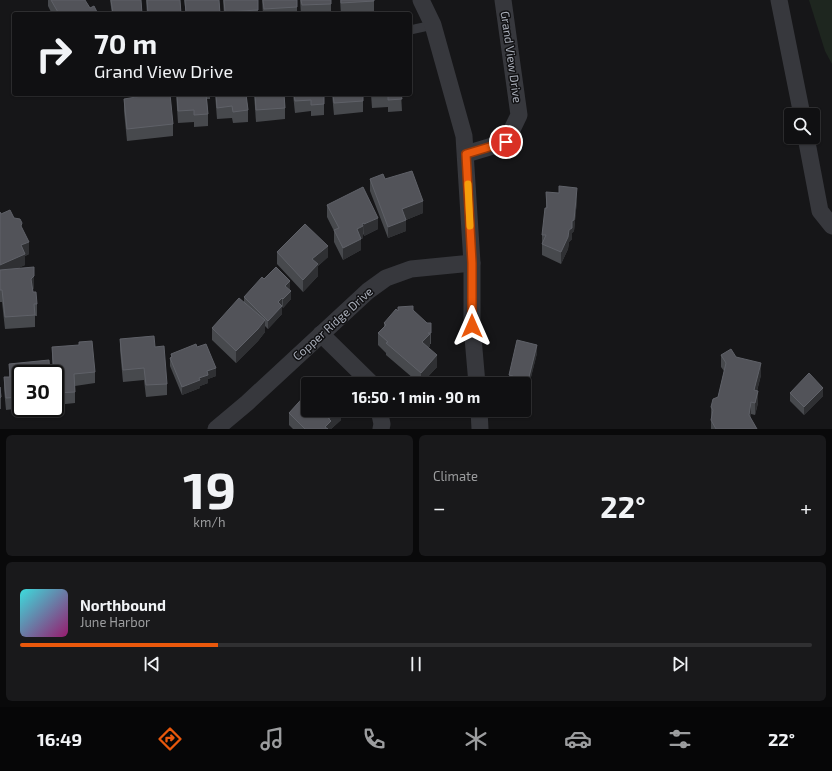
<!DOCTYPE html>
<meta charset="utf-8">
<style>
:root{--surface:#101012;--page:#19191b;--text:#f1f3f6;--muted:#9c9d9f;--line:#303032;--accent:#ea580c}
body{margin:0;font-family:"Exo 2",sans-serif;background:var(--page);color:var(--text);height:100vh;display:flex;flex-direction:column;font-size:15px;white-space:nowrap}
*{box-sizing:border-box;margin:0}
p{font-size:13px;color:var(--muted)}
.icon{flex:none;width:22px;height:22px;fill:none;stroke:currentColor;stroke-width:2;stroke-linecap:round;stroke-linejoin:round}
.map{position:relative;height:429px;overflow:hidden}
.sheet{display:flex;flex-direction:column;gap:6px;padding:6px;background:#09090a;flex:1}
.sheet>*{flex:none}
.top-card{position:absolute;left:12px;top:12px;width:400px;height:84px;border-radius:4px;box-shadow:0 1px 3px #0004,0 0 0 1px var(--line);background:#101012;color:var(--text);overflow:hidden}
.buttons{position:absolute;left:784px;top:108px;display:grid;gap:8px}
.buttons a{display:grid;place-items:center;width:36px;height:36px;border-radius:4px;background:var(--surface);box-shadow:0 1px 3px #0004,0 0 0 1px var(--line);font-size:20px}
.speed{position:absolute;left:12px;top:365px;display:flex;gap:8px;font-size:20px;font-weight:700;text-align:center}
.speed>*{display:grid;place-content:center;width:52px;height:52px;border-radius:50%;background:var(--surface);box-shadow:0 1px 3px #0004,0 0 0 1px var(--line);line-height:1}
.speed .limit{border:2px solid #111;border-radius:6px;background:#fff;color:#111}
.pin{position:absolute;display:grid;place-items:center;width:34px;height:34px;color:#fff;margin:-17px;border:2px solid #fff;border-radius:50%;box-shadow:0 1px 4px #0007}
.me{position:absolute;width:44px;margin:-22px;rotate:0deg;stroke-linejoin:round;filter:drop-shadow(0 0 3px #0008)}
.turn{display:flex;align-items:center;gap:14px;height:84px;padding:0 16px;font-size:18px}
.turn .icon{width:52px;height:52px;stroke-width:2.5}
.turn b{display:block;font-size:28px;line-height:34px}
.big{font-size:30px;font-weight:700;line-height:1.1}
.sheet .tile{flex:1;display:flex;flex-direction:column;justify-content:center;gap:6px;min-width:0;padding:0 14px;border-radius:6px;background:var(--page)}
.sheet .dial{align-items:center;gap:0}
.dial b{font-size:52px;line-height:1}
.song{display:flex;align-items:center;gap:12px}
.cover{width:48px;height:48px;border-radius:6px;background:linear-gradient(135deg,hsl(180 70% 55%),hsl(320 70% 35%))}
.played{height:4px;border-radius:2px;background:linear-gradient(90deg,var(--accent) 25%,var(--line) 25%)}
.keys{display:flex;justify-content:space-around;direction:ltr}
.heat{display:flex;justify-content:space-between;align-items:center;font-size:22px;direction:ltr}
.sheet .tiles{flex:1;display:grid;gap:6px;grid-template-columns:1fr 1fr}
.tile:last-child{grid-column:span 2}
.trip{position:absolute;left:301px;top:377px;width:230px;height:40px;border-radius:4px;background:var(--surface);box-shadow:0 1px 3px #0004,0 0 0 1px var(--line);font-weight:700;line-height:40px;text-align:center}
.menu{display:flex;height:64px;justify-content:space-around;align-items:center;background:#060607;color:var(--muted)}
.menu .icon{width:28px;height:28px}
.menu .active{color:var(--accent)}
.menu b{font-size:18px;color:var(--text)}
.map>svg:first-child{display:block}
.green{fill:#1e261f}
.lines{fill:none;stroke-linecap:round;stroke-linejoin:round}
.lane{stroke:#37383d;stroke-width:9}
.street{stroke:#37383d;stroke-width:17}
.wall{fill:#47494d}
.shaded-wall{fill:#2f3033}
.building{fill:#525359;stroke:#5f6168}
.route-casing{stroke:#983908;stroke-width:10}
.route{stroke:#ea580c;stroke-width:7}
.slow{stroke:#f59e0b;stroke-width:7}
.labels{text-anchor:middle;stroke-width:3;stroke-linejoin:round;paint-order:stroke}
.street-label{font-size:12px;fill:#a8adb8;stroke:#111113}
</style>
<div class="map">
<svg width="832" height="429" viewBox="0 0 832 429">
<rect width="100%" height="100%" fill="#161618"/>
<polygon class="green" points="809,0 832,0 832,64 825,51"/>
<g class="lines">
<polyline class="lane" points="410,30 433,25"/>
<g class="street">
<polyline points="421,0 433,25 464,136 472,263 472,326 477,384"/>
<polyline points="779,0 802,115"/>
<polyline points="806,137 820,211 832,226"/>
<polyline points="466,154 506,142 519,115 503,0"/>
<polyline points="321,334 372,384"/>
<polyline points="379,410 382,424 381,429"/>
<polyline points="479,410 480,429"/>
<polyline points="216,429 247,403 368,291 386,278 411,269 472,263"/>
</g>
</g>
<g class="wall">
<polygon points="48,0 51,0 90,8 98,14 52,14 48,6"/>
<polygon points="110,0 141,0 142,14 112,14"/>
<polygon points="146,0 180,0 181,14 147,14"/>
<polygon points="184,0 219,0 220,14 186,14"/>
<polygon points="223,0 258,0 258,14 224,14"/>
<polygon points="262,0 297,0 297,14 263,14"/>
<polygon points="300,0 331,0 331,14 301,14"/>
<polygon points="340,0 374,0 374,12 341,14"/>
<polygon points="176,94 210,94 210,99 207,99 208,114 208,126 194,127 194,122 178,123"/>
<polygon points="215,94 246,94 248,110 248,122 233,123 232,118 217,119"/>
<polygon points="254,94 284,94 285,108 285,119 256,122"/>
<polygon points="293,94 324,94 324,115 311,116 311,111 295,113"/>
<polygon points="332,94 363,94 363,112 334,115"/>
<polygon points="371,94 401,94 402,111 388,112 388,107 372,108"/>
<polygon points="124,99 173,124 173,136 127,141 124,111"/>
<polygon points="370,179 385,179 423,213 406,220 406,231 388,238 370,191"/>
<polygon points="546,192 577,200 574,231 572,233 572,239 569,242 568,249 561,264 542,255 542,235 546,208"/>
<polygon points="327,205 378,229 364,236 364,234 363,235 363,238 361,239 361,250 343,260 334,242 334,231 327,217"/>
<polygon points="0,212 1,214 14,218 22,229 29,254 25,256 25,265 18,268 34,288 32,290 33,292 37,304 37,316 35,316 35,327 5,329 2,302 0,302"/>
<polygon points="277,252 328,257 318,266 318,276 303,292 277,264"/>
<polygon points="264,279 290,289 289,290 291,299 283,308 282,306 282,314 268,329 265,326 265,332 258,341 236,363 212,340 212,328 244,302 244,297"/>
<polygon points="398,307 413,310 431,333 431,344 430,344 430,346 428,348 437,367 421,384 420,384 386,355 386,353 378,345 378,333 384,327 384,323 398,311"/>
<polygon points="120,339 155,347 167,384 167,395 146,397 144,380 123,382 120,350"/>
<polygon points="52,347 95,372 95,383 75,386 75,403 56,405 55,395 55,374 53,374 52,358"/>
<polygon points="197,347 216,376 208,379 208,383 200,386 200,388 182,395 170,366 170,358 171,357 171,354"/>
<polygon points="537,353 528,389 524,389 524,384 509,384 509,375"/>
<polygon points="721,355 736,357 761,375 757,391 758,403 755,415 751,414 750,417 757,429 711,429 711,407 718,397 724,371 721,367"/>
<polygon points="9,364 21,374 21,408 22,408 6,410 4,389 4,377 9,377"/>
<polygon points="0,387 1,397 1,409 0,409"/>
<polygon points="790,393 823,396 804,415 790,401"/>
<polygon points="341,410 341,420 331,429 293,429 289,425 289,413"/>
</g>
<g class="shaded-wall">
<polygon points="577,188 577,200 574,231 572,233 572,239 569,242 568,249 561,264 561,252 572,221"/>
<polygon points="423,201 423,213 406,220 406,231 388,238 388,227 402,209"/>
<polygon points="378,218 378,229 364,236 364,224"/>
<polygon points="364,223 363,238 357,241 357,229 362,224"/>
<polygon points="361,239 361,250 343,260 343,248"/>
<polygon points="29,242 29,254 25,256 25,265 0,277 0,265 21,245"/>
<polygon points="328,246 328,257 318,266 318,276 303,292 303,280 312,259"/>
<polygon points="34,276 34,288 31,291 31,279"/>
<polygon points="290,281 290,289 285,294 285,286"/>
<polygon points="291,291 291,299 283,308 283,299"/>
<polygon points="282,298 282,306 278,302"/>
<polygon points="282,306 282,314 268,329 268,321"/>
<polygon points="265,320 265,332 258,341 236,363 236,351"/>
<polygon points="430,334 430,346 422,354 422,342"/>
<polygon points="537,345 537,353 528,389 528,381"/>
<polygon points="437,355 437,367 421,384 421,373"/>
<polygon points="761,363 761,375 754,402 754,390"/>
<polygon points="216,368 216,376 208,379 208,383 200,386 200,388 182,395 182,387 199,378 207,371"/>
<polygon points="823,388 823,396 804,415 804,407"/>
<polygon points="758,391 758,403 755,415 755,403"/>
<polygon points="751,402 751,414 749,426 749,415"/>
<polygon points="339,410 341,410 341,420 331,429 325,429 325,427 330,422 330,418"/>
</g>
<g class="building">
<polygon points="51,0 85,0 90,8 94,6 98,14 59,14"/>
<polygon points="111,0 141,0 142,14 113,14"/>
<polygon points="147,0 180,0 181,14 148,14"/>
<polygon points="185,0 219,0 220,14 186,14"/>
<polygon points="224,0 258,0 258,10 225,12"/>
<polygon points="263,0 297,0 297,7 264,9"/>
<polygon points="301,0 331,0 331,4 302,5"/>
<polygon points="341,0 374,0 374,1 341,3"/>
<polygon points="154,94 170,94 173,124 127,129 124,99"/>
<polygon points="177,94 206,94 208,114 194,115 194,110 178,111"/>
<polygon points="216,94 246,94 248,110 233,112 232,106 217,108"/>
<polygon points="255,94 284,94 285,108 256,110"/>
<polygon points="294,94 324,94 324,104 311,105 311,100 295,101"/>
<polygon points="333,94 363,94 363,101 334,103"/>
<polygon points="372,94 401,94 402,99 388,100 388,95 372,96"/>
<polygon points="412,171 423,201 402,209 406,220 388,227 370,179 383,174 385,179"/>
<polygon points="559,186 577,188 574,220 572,221 572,228 569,230 568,237 561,252 542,244 546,235 542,235 545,208 547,208 546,192 559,193"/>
<polygon points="363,187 378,218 364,224 364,223 362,224 363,226 357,229 361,239 343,248 334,230 339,228 327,205"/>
<polygon points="10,210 14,218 20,219 22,223 21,226 29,242 21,245 25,254 0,265 0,212 1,214"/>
<polygon points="305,224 328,246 312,259 318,264 303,280 277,252"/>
<polygon points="34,267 34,276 31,279 33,292 36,292 37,304 34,304 35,315 5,317 2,290 0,290 0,270"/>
<polygon points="276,267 290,281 285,286 291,291 283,299 282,298 278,302 282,306 268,321 244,297 262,277 264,279"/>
<polygon points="239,298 265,320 258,329 236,351 212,328"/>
<polygon points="413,306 413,310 427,323 431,323 431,333 428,333 430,334 422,342 437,355 421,373 386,343 388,342 378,333 386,325 384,323 396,309 398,311 398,307"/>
<polygon points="154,336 155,347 164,346 167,384 146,385 144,368 123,370 120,339"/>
<polygon points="517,340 537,345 528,381 512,378 513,376 509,375"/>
<polygon points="92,341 95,372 74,374 75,392 56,393 55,374 54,374 52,347 79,345 79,342"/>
<polygon points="196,344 197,347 206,344 216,368 207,371 208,375 199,378 200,380 182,387 170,358 172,357 171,354"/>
<polygon points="731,349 736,357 761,363 754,390 758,391 755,403 751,402 749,415 757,429 716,429 711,420 713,410 711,407 713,399 718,397 726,363 721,355"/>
<polygon points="49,360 50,374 21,374 21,397 6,398 4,377 10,377 9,364"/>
<polygon points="809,373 823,388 804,407 790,393"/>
<polygon points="0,387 1,397 0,398"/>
<polygon points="308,392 308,410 339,410 330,418 328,418 331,421 325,427 328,429 305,429 289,413"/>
</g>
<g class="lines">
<defs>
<polyline id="route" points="472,326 472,263 466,154 506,142"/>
</defs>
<use href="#route" class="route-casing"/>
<use href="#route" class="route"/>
<polyline class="slow" points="468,184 470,226"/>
</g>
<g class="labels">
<g class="street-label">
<text transform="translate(511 57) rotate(82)" y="4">Grand View Drive</text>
<text transform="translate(333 324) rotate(-42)" y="4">Copper Ridge Drive</text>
</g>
</g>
</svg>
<div class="buttons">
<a><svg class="icon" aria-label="search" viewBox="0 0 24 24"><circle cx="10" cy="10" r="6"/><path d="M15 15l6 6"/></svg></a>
</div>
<div class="speed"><div class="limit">30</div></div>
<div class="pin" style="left:506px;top:142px;background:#d93025"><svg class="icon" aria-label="arrive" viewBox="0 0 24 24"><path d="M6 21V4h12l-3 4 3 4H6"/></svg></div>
<svg class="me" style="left:472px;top:326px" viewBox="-20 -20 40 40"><path d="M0-17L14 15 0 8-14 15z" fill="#ea580c" stroke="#fff" stroke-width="4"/></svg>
<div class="trip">16:50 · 1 min · 90 m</div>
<div class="top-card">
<div class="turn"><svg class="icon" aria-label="right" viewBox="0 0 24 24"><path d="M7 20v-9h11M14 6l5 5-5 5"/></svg><div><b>70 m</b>Grand View Drive</div></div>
</div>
</div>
<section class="sheet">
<div class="tiles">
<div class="tile dial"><b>19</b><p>km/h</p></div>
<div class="tile"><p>Climate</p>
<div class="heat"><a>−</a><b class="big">22°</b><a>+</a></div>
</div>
<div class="tile">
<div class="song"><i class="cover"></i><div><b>Northbound</b><p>June Harbor</p></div></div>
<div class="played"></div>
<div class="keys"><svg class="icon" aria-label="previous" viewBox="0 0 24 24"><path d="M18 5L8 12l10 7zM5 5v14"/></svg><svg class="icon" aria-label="pause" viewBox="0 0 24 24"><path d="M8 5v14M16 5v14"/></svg><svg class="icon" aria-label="next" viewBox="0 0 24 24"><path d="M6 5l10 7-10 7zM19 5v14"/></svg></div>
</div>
</div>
</section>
<nav class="menu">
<b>16:49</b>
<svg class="icon active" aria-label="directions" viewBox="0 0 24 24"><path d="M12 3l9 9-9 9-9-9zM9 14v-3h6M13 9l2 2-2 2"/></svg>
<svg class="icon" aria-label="music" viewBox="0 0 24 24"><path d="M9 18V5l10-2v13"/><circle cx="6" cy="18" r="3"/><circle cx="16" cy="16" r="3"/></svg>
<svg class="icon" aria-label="phone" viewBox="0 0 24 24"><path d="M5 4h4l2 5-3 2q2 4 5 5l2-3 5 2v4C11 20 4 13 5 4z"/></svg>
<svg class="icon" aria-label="climate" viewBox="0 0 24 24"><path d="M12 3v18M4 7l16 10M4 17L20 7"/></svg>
<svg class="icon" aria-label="car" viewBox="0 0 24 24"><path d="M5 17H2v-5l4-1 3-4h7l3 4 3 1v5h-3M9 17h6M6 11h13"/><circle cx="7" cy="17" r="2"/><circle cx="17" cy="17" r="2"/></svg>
<svg class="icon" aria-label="filters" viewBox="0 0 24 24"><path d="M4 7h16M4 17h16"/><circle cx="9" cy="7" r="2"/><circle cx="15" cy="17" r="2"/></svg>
<b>22°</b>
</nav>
